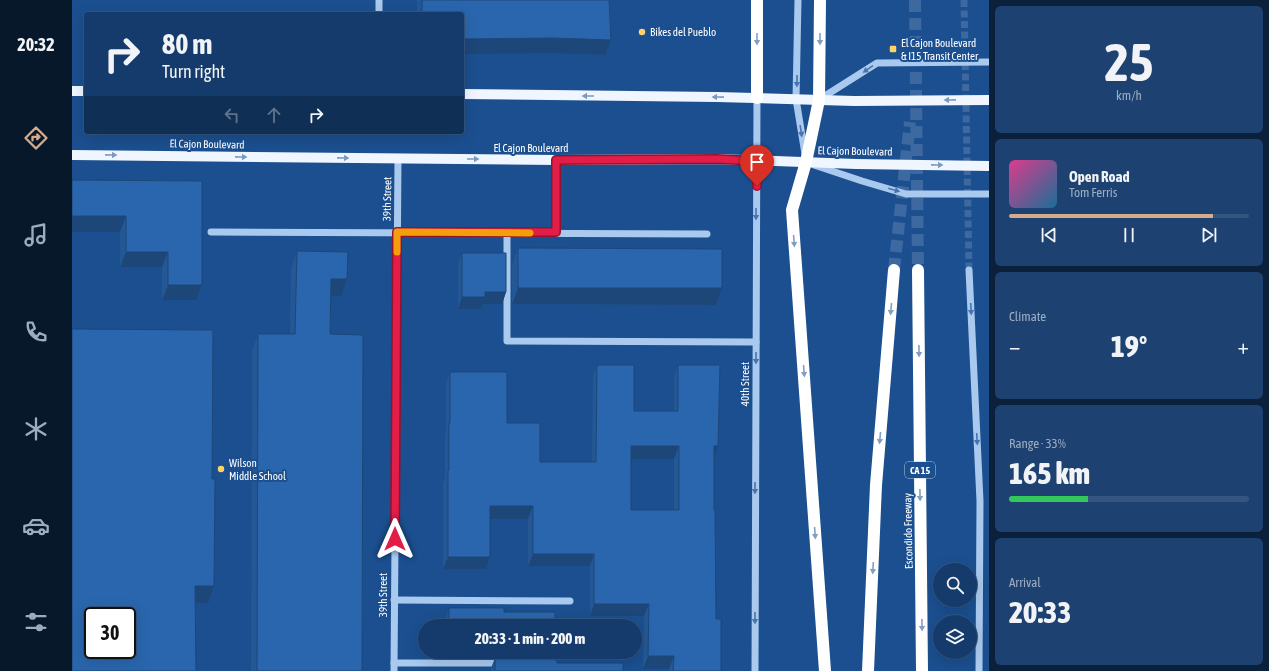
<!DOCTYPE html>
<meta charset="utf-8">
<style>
:root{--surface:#143b6b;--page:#1d4271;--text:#f1f3f6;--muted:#9dadc1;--line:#33557e;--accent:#d6ab8b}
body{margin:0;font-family:"Asap Condensed",sans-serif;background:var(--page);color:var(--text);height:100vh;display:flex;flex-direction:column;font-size:15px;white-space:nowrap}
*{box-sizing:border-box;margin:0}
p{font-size:13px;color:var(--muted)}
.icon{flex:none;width:22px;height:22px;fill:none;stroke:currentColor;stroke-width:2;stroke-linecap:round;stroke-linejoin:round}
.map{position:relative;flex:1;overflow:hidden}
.side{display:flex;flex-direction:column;gap:6px;padding:6px;background:#0b203b;width:280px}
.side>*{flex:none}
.hud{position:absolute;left:12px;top:12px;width:380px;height:122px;border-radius:4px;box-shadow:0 4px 16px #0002,0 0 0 1px var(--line);background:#143b6b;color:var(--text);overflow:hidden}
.tools{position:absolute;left:861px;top:563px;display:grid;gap:8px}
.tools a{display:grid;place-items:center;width:44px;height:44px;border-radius:50%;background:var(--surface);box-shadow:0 4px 16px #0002,0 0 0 1px var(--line);font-size:20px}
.speed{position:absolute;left:12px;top:607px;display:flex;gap:8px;font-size:20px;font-weight:700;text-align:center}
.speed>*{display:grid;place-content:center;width:52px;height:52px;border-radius:50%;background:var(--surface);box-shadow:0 4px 16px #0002,0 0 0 1px var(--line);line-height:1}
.speed .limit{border:2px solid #111;border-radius:6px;background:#fff;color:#111}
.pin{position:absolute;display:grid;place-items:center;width:34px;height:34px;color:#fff;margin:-41px -17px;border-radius:50% 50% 50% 0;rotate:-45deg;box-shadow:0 0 4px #0007}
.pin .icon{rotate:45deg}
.me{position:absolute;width:44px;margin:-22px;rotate:0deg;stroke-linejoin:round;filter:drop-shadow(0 0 3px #0008)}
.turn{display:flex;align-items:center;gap:14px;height:84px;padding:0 12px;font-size:18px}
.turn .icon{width:52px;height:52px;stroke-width:2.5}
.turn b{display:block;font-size:28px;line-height:34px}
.lanes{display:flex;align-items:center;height:38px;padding:0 12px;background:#0003;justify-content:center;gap:20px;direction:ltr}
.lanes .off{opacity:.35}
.big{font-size:30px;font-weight:800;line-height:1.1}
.side .card{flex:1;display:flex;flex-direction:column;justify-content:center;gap:6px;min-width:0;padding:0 14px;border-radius:6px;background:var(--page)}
.side .dial{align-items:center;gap:0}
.dial b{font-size:52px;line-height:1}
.song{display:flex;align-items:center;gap:12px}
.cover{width:48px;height:48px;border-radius:6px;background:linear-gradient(135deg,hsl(330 70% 55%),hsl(200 70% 35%))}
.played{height:4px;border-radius:2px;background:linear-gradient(90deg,var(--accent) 85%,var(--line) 85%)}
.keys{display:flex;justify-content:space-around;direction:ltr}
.heat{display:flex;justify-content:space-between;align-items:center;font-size:22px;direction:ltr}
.charge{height:6px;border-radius:3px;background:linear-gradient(90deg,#34c759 33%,var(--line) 0)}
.trip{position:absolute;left:346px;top:619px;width:224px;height:40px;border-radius:20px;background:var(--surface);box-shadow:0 4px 16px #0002,0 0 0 1px var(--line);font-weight:800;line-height:40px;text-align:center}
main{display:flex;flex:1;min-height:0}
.menu{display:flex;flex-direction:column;width:72px;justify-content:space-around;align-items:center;background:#08182b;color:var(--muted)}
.menu .icon{width:28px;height:28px}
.menu .current{color:var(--accent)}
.menu b{font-size:18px;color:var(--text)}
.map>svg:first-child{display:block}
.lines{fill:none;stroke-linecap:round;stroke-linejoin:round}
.minor-tunnel{stroke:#3d69a0;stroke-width:7;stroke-dasharray:7 3.5;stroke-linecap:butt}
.highway-tunnel{stroke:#3d69a0;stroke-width:12;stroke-dasharray:12 6;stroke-linecap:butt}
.minor{stroke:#a9c9ee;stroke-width:7}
.major{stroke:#f0f6ff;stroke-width:10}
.highway{stroke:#fff;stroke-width:12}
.wall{fill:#245895;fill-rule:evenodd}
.shaded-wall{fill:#1d4779}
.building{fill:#2a66ad;stroke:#1d4779;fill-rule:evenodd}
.oneway{fill:#829ec1}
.oneway2{fill:#4674ac}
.oneway3{fill:#7b9ac1}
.route-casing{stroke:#92132f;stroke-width:10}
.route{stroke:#e11d48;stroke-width:7}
.slow{stroke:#f59e0b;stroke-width:7}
.poi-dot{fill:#ffd166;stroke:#1b4f8f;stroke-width:1.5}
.labels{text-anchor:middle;stroke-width:4;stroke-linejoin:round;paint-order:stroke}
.shield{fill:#1b4f8f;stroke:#bbcadd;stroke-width:1}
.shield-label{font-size:10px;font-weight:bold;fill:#fff}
.poi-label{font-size:11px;fill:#fff;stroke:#1b4f8f;text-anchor:start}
.street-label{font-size:11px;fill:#fff;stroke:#1b4f8f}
</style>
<main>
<nav class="menu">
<b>20:32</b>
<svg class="icon current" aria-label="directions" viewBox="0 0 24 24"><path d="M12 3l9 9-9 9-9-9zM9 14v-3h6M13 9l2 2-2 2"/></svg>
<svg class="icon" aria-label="music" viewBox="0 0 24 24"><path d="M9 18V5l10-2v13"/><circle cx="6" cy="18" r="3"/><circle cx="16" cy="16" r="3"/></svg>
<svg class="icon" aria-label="phone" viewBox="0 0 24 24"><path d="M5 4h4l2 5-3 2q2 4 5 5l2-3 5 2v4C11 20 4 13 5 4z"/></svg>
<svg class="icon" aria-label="climate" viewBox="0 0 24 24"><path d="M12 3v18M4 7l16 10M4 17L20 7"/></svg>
<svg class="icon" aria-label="car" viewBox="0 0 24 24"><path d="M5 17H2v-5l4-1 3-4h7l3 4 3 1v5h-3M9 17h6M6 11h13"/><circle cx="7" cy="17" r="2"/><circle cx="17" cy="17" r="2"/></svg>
<svg class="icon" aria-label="filters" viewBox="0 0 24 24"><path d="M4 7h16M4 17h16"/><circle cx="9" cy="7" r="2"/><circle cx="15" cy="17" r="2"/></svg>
</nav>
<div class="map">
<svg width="917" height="671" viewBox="0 0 917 671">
<rect width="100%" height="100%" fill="#1b4f8f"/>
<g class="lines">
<polyline class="minor-tunnel" points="892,0 897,270"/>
<g class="highway-tunnel">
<polyline points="843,0 846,270"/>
<polyline points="822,270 838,122"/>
</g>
<g class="minor">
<polyline points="726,0 724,99 733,154"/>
<polyline points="307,14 307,0"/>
<polyline points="748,99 805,63 917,62"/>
<polyline points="484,160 484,232"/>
<polyline points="742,165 790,181 834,194 917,194"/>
<polyline points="139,232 635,234"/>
<polyline points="435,233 435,341 684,342"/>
<polyline points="897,270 908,501 907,671"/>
<polyline points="322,600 498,601"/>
<polyline points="322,663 430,663"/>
<polyline points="322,671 326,159"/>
<polyline points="683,671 685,98"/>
</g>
<g class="major">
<polyline points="0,91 14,91"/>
<polyline points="390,94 645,97 782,101 917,100"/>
<polyline points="0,155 484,160 645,159 784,164 917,166"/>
</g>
<g class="highway">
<polyline points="748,0 747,100 734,162 720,210 753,671"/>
<polyline points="685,98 685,0"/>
<polyline points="846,270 850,671"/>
<polyline points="796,671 804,485 822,270"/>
</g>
</g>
<g class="wall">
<polygon points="345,0 538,0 539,40 533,55 477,53 390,14 345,14"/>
<polygon points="130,181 130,285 124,300 90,300 90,267 48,267 48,232 0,232"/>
<polygon points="446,248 650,288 644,305 440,304 440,265"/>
<polygon points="225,251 269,296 259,295 258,334 290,671 179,671 180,350 186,334 218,334 219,268"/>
<polygon points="390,253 434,292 430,304 411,304 409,309 386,309 386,264"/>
<path d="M525 365 562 411H602V377L606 365 642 458V510L644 619 649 671H597V669H571L572 616H518V566H456V519H418V557L414 569H371V483L373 479V435L374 432V384L378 372 435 423 468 462H520L521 377ZM559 459H602V510H559Z"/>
<polygon points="377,608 432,612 483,626 373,626 373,619"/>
<polygon points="373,652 480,652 479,656 485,663 551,671 419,671 419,668 423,658 419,658 419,655 373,655"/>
</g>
<g class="shaded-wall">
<polygon points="482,38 539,40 533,55 477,53 390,54 390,39"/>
<polygon points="0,216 54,216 48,232 0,232"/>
<polygon points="54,252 96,252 90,267 48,267"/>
<polygon points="259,279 275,279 269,296 253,295"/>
<polygon points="96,285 130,285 124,300 90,300"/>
<polygon points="446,288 650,288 644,305 440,304"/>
<polygon points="413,292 434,292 430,304 411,304 409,309 386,309 390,297"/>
<polygon points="559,446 607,446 602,459 555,459"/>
<polygon points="642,446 646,446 642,459"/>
<polygon points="418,506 461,506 456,519 414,519"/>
<polygon points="461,554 522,554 518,566 456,566"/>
<polygon points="376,557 418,557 414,569 371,569"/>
<polygon points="123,586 142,586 136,603 117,603"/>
<polygon points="522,604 577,604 572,616 518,616"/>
<polygon points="374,652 420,652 419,655 373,655"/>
<polygon points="421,652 480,652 478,658 423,656 423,658 419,658"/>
<polygon points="576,656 602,656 597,669 571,669"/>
</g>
<g class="building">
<polygon points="350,0 537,0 539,40 482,38 390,39 390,14 350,14"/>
<polygon points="0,180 130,181 130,285 96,285 96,252 54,252 54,216 0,216"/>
<polygon points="446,248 650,249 650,288 446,288"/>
<polygon points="225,251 276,252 275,279 259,279 258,334 291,335 290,671 185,671 186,334 223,334"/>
<polygon points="390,253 434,253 434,292 413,292 413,297 390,297"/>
<path d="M0 329 141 330 140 479H143L142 586H123L124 671H0ZM21 616H55V650H21Z"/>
<path d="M525 365H562V411H606V365H648L646 446H642V510H643L644 619H649V671H601L602 656H576L577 604H522V554H461V506H418V557H376V470H377V423H378V372H435V423H468V462H524ZM559 446H607V510H559Z"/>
<polygon points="377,608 432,608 432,612 483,612 483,626 377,626"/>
<polygon points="423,656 483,656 483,660 485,661 485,663 551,663 551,671 423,671"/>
</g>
<defs><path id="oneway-solid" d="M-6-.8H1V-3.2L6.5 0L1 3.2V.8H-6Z"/></defs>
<g class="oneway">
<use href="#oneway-solid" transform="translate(685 39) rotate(90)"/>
<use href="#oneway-solid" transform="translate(748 39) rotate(90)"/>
<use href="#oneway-solid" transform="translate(722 241) rotate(86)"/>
<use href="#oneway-solid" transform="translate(819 309) rotate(95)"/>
<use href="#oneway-solid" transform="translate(847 351) rotate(89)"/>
<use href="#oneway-solid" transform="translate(732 371) rotate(86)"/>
<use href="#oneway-solid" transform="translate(808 438) rotate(95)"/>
<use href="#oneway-solid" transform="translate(848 495) rotate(89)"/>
<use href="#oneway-solid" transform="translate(743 533) rotate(86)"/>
<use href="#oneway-solid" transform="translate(801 568) rotate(93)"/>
<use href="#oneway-solid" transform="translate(850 625) rotate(89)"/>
</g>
<g class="oneway2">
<use href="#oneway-solid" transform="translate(796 69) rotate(146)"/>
<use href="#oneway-solid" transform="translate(725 81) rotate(91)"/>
<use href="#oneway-solid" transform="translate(729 131) rotate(81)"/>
<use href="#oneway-solid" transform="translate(822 190) rotate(16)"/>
<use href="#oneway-solid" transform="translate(684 214) rotate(90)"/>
<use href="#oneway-solid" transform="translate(899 309) rotate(87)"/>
<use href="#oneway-solid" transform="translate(684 358) rotate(90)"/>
<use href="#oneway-solid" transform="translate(905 439) rotate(87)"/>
<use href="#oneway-solid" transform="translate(683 488) rotate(90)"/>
<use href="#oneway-solid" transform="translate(683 618) rotate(90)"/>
</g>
<g class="oneway3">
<use href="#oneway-solid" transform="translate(516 96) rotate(-180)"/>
<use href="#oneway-solid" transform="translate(646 97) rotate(-179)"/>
<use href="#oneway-solid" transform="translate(878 100) rotate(179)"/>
<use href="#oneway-solid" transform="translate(39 155) rotate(1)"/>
<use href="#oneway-solid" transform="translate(169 157) rotate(1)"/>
<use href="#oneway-solid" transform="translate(271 158) rotate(1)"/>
<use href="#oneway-solid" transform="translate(401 159)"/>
<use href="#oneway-solid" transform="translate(865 165) rotate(1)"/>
</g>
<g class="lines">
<defs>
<polyline id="route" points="323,539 325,232 484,232 484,160 645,159 685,161 685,186"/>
</defs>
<use href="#route" class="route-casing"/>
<use href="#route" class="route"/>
<polyline class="slow" points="325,252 325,232 458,233"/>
</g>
<g class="poi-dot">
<circle cx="570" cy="32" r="4"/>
<rect x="817" y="45" width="8" height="8" rx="2"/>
<circle cx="149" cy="469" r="4"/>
</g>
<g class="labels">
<rect class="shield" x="833" y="462" width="30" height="16" rx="3"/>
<g class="shield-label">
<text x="848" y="474">CA 15</text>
</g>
<g class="poi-label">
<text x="578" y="36">Bikes del Pueblo</text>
<text x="829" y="47">El Cajon Boulevard<tspan x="829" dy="13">&amp; I15 Transit Center</tspan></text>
<text x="157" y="467">Wilson<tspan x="157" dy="13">Middle School</tspan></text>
</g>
<g class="street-label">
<text transform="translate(135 144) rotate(1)" y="4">El Cajon Boulevard</text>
<text x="459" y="152">El Cajon Boulevard</text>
<text transform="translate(783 151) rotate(1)" y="4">El Cajon Boulevard</text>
<text transform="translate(315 199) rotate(-89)" y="4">39th Street</text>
<text transform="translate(673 384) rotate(-90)" y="4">40th Street</text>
<text transform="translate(836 531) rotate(-91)" y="4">Escondido Freeway</text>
<text transform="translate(311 595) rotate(-90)" y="4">39th Street</text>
</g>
</g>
</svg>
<div class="tools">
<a><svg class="icon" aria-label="search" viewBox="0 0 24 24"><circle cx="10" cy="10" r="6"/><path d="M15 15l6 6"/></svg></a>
<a><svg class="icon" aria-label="layers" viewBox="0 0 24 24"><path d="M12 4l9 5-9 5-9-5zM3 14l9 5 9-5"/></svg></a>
</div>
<div class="speed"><div class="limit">30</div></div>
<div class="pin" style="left:685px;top:186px;background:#d93025"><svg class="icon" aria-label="arrive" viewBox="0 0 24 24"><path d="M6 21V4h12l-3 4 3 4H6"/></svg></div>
<svg class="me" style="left:323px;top:539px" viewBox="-20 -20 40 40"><path d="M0-17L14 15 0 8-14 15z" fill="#e11d48" stroke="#fff" stroke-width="4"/></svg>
<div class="trip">20:33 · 1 min · 200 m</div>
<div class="hud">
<div class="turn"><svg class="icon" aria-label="right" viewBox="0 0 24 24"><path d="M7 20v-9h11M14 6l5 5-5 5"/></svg><div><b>80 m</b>Turn right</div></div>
<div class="lanes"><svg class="icon off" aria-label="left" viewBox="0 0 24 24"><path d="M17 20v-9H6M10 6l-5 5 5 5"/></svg><svg class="icon off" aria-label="ahead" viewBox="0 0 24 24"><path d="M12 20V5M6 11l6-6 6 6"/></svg><svg class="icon" aria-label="right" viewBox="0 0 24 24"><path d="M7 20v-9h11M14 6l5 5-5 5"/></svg></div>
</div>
</div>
<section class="side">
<div class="card dial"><b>25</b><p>km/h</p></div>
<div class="card">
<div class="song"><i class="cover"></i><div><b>Open Road</b><p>Tom Ferris</p></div></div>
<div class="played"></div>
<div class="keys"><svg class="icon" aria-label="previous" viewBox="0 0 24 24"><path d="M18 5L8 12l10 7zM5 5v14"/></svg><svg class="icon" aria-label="pause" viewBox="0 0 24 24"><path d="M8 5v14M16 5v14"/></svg><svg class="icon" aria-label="next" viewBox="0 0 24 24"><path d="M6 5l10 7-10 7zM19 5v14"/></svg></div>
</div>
<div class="card"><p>Climate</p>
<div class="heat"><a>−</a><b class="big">19°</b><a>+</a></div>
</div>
<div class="card"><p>Range · 33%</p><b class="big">165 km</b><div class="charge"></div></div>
<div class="card"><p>Arrival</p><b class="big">20:33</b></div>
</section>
</main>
